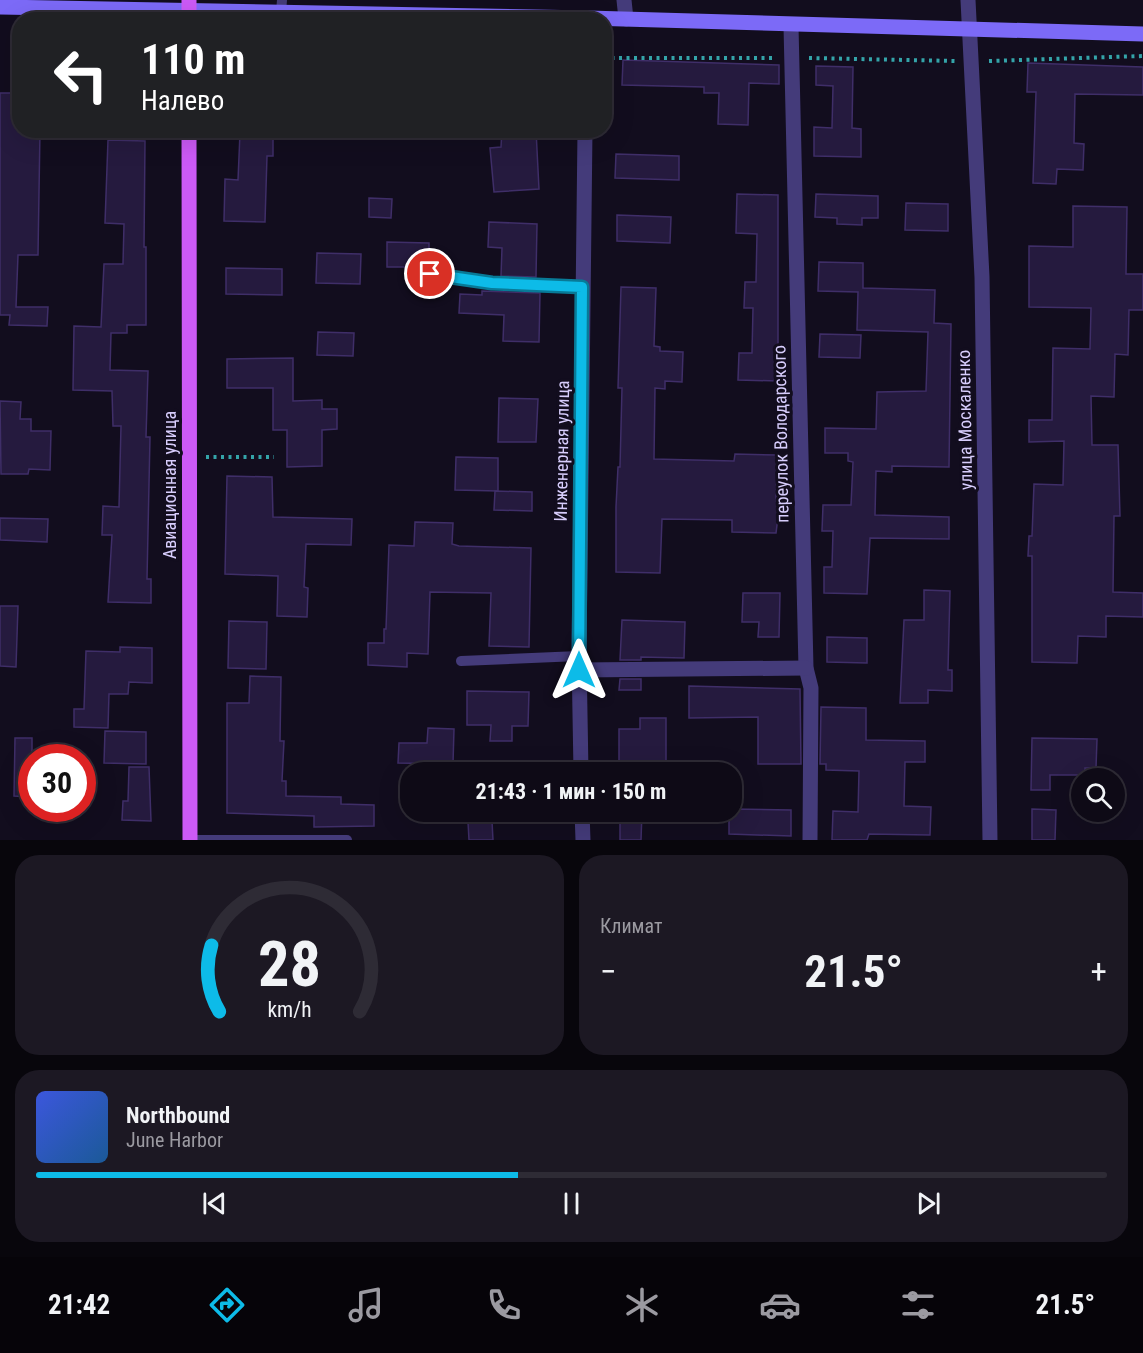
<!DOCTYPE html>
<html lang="ru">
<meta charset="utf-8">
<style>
:root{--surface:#0e0a16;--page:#1c1823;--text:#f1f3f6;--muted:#9b9aa1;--line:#2e2b35;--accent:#0dbbe8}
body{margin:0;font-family:"Roboto Condensed",sans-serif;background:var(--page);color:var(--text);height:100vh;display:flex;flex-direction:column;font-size:22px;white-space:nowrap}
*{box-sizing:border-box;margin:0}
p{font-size:20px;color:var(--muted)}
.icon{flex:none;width:33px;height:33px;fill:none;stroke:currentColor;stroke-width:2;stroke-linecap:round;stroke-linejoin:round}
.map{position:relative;height:840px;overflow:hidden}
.side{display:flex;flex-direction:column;gap:15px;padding:15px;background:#08060c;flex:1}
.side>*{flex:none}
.hud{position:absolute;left:12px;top:12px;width:600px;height:126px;border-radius:24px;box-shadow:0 6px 24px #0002,0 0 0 2px var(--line);background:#202124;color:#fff;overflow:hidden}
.tools{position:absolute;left:1071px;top:768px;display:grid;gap:12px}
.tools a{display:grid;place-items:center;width:54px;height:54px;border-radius:50%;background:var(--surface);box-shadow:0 6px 24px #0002,0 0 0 2px var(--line);font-size:30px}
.speed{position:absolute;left:18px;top:744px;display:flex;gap:12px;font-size:30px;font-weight:700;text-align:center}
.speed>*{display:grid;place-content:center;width:78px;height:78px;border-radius:50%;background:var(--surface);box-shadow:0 6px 24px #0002,0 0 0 2px var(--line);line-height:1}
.speed .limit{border:9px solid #d22;background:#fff;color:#111}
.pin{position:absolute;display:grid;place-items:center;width:51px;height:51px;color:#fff;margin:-26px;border:3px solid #fff;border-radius:50%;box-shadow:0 2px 6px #0007}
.me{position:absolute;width:66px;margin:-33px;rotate:0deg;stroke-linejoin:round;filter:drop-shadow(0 0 4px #0008)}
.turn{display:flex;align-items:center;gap:21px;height:126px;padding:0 30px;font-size:27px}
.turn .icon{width:78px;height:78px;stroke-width:2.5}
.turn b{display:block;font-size:42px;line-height:51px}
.big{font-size:45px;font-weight:700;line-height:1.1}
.side .card{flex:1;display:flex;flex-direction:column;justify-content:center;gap:9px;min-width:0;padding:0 21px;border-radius:24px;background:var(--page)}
.side .dial{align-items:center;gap:0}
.dial svg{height:156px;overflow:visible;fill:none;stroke:var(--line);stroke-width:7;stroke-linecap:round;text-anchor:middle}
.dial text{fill:var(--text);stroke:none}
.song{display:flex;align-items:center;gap:18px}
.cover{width:72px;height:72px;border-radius:9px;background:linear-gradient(135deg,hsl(230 70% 55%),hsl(210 70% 35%))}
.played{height:6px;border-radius:3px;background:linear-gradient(90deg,var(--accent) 45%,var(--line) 45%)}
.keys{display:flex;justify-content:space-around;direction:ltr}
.heat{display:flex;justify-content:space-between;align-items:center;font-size:33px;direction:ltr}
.side .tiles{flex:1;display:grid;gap:15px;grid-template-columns:1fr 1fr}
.card:last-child{grid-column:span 2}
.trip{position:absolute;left:400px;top:762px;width:342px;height:60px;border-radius:24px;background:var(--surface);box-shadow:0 6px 24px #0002,0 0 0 2px var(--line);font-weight:700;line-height:60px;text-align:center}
.tab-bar{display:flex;height:96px;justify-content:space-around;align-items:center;background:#060409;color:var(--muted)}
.tab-bar .icon{width:42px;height:42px}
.tab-bar .selected{color:var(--accent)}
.tab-bar b{font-size:27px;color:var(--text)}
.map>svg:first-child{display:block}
.building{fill:#251a3e;stroke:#3f2e68;stroke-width:1.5}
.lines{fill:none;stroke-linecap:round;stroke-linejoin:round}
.path{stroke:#34a4a9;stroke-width:4;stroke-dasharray:3 4.5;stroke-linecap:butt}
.service{stroke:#443b7a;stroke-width:10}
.minor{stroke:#443b7a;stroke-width:15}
.secondary{stroke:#7c6af7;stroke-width:15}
.primary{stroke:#cc5af6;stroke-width:15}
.route-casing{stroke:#087a97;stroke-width:15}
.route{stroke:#0dbbe8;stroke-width:10}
.labels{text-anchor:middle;stroke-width:6;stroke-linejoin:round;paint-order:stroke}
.street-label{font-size:18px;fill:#d7cdfc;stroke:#120d1e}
</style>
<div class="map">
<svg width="1143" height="840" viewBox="0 0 1143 840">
<rect width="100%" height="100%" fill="#120d1e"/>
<g class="building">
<polygon points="623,60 779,65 779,84 749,83 748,125 718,124 719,93 704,93 704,87 622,85"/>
<polygon points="1028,63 1143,67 1143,95 1075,94 1074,143 1084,144 1083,170 1057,169 1056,184 1033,183 1036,92 1027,92"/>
<polygon points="816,66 853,67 852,128 861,129 861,157 814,156 814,127 832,128 833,86 816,85"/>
<polygon points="0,93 20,93 20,130 40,130 38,255 18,255 16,307 48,307 47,326 9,325 10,315 0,315"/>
<polygon points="502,130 536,130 539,189 494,192 490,148 501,147"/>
<polygon points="240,133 273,134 273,156 267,156 265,222 224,221 225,179 238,180"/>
<polygon points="108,140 145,141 144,247 146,247 146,325 127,325 127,333 111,333 110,370 148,371 146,437 150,437 147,579 151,579 151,603 108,602 112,535 102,535 103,506 119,507 121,426 113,426 112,391 73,390 74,326 101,327 104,264 123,264 124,224 105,223"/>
<polygon points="616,154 679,156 679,180 615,178"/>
<polygon points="737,194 778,195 778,381 738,380 739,353 752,353 753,308 744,308 745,282 756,282 757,234 736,233"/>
<polygon points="816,194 878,196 878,218 862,218 862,225 837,224 837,218 815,217"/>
<polygon points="369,198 392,199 391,218 369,217"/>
<polygon points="906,203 948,204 948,231 905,230"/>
<polygon points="1073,206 1127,207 1126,274 1143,274 1143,310 1129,310 1128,355 1115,354 1114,397 1091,396 1092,445 1118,445 1120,516 1114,516 1113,592 1143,593 1143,617 1106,616 1106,637 1078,636 1077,663 1032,662 1032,556 1028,556 1029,536 1032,536 1034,484 1063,485 1064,441 1029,442 1029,420 1052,420 1053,348 1090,349 1091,308 1029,307 1029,246 1073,247"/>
<polygon points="617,215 671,217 670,243 617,241"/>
<polygon points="489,222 537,224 536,277 501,276 502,248 488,247"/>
<polygon points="387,242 429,243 429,267 387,267"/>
<polygon points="317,253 361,254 360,284 316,283"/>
<polygon points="819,262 863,263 863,288 935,290 934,323 951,324 949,467 892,466 892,472 876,471 875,515 949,517 949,539 870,538 867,594 824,593 824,567 832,567 833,531 822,531 823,505 851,505 853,462 848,461 848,453 825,453 825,428 876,429 877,392 926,391 928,332 857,330 858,292 818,291"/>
<polygon points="226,268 282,269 282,295 226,294"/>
<polygon points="621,287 656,288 654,346 660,347 660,351 683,352 682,382 665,381 665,389 655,388 654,459 734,461 735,454 777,455 776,501 780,501 776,533 732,532 732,520 662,519 660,573 616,572 616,507 618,467 620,467 622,388 618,388"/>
<polygon points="482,291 540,293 539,342 503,341 504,315 459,313 460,294 482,295"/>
<polygon points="318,332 354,333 353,356 317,355"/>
<polygon points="820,334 861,335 860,358 819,357"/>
<polygon points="293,358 293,401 322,400 322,409 337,409 337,429 322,430 322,466 287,467 287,430 273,430 273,388 227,388 227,359"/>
<polygon points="499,398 538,399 536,442 498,442"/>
<polygon points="0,401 21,402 20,419 31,419 31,431 51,431 50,470 29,469 28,474 1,474"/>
<polygon points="456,457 498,458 498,491 455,490"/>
<polygon points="227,476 272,477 273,517 352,519 351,545 306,544 304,587 308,588 307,617 277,616 278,576 225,574"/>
<polygon points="495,491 532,492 532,511 494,510"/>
<polygon points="0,518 48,519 47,542 0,540"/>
<polygon points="415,522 453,523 452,544 459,546 531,548 529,647 489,646 491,593 430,592 428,654 407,653 407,667 368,665 368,643 384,643 384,629 386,629 389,545 414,546"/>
<polygon points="924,590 950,591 948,670 952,670 952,691 928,690 928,703 900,703 904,620 924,620"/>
<polygon points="743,593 780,593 779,637 758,637 759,622 742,622"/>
<polygon points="0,606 18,606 16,667 0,666"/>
<polygon points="622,620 685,622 684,658 641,657 641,660 620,660"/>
<polygon points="229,621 267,622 266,669 228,668"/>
<polygon points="827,637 867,638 867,663 827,662"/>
<polygon points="120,647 152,648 152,683 129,682 128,694 109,694 108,728 74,727 74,709 84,709 86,651 120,652"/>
<polygon points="250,676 281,677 280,741 284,741 282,781 286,781 286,796 341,797 341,804 374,805 374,826 314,827 314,816 227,813 227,703 249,703"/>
<polygon points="620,679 641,679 641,690 619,690"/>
<polygon points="689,686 800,689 801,764 758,764 758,717 689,718"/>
<polygon points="467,691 529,692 528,726 512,726 512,741 490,741 491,725 467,725"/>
<polygon points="821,707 866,708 866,740 925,741 925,762 905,762 904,806 931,807 930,835 869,834 867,840 832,840 833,811 858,812 859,771 826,770 826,764 820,764"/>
<polygon points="640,718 666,718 666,772 619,772 619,729 640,729"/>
<polygon points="428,728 454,729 453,764 398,763 399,743 427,743"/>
<polygon points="105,731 146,732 146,764 104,763"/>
<polygon points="15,738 32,738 32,797 14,796"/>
<polygon points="1032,738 1097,739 1096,768 1085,768 1085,775 1050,775 1050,790 1031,790"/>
<polygon points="129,767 149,767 151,821 122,820 123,801 128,801"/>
<polygon points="732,809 791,810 791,836 729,834 729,812"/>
<polygon points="1032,809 1056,810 1055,840 1032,840"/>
<polygon points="620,812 642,812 641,840 620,840"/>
<polygon points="492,821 493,840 469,840 468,822"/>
</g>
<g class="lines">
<g class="path">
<polyline points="604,58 775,58"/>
<polyline points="809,58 955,61"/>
<polyline points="989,61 1143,56"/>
<polyline points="206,457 274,457"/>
</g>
<g class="service">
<polyline points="281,12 282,0"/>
<polyline points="430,274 491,283 582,287"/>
<polyline points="461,661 579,656"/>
<polyline points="190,840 347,840"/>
</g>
<g class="minor">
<polyline points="624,0 626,19"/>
<polyline points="968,0 982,277 990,840"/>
<polyline points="791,26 806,668 811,688 810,840"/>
<polyline points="579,670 806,668"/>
<polyline points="581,772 579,656 585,130"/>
<polyline points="582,812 583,840"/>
</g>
<polyline class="secondary" points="0,7 588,18 1143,34"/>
<g class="primary">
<polyline points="189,20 189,0"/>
<polyline points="189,130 190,840"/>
</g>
</g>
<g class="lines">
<defs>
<polyline id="route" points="430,274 492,283 582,287 579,670"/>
</defs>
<use href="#route" class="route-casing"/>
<use href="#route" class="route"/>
</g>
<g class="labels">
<g class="street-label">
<text transform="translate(965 420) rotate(-91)" y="6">улица Москаленко</text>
<text transform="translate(781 434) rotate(-91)" y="6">переулок Володарского</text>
<text transform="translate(562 451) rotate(-89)" y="6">Инженерная улица</text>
<text transform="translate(170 485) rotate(-90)" y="6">Авиационная улица</text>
</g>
</g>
</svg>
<div class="tools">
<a><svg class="icon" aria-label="search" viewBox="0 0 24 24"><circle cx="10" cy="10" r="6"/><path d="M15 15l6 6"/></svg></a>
</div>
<div class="speed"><div class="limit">30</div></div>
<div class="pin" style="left:430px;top:274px;background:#d93025"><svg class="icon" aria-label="arrive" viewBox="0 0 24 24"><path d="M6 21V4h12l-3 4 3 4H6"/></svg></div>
<svg class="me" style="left:579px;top:670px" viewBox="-20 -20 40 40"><path d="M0-17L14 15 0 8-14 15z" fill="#0dbbe8" stroke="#fff" stroke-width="4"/></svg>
<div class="trip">21:43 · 1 мин · 150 m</div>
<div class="hud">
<div class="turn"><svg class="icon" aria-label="left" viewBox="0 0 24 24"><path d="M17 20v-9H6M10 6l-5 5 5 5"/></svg><div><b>110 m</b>Налево</div></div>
</div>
</div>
<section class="side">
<div class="tiles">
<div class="card dial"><svg viewBox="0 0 100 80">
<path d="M14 69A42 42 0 1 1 86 69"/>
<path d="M14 69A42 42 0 0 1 10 35" stroke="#0dbbe8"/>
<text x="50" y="56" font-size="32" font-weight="700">28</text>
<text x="50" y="72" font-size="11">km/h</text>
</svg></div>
<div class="card"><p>Климат</p>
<div class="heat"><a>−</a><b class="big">21.5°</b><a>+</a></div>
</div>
<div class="card">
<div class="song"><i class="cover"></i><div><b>Northbound</b><p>June Harbor</p></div></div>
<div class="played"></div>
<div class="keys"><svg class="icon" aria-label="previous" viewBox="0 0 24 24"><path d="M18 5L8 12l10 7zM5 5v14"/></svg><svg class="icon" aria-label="pause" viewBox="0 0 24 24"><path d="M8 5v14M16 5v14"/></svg><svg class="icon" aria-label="next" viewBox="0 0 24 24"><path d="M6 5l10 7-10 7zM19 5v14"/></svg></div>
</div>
</div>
</section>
<nav class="tab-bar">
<b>21:42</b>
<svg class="icon selected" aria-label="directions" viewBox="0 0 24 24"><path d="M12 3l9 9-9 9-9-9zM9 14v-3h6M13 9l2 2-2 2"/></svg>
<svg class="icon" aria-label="music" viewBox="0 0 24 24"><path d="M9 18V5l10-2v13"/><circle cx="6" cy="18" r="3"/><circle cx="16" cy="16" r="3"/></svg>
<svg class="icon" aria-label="phone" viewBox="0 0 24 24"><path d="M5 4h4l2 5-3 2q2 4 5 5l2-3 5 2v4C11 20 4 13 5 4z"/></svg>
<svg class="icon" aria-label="climate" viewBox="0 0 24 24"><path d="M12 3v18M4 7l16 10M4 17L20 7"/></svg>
<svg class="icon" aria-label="car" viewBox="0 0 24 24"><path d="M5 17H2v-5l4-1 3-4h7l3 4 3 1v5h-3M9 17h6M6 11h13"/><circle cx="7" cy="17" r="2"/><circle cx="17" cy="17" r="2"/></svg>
<svg class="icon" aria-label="filters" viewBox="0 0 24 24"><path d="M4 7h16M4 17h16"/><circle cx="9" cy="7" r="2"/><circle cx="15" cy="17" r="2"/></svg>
<b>21.5°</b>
</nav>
